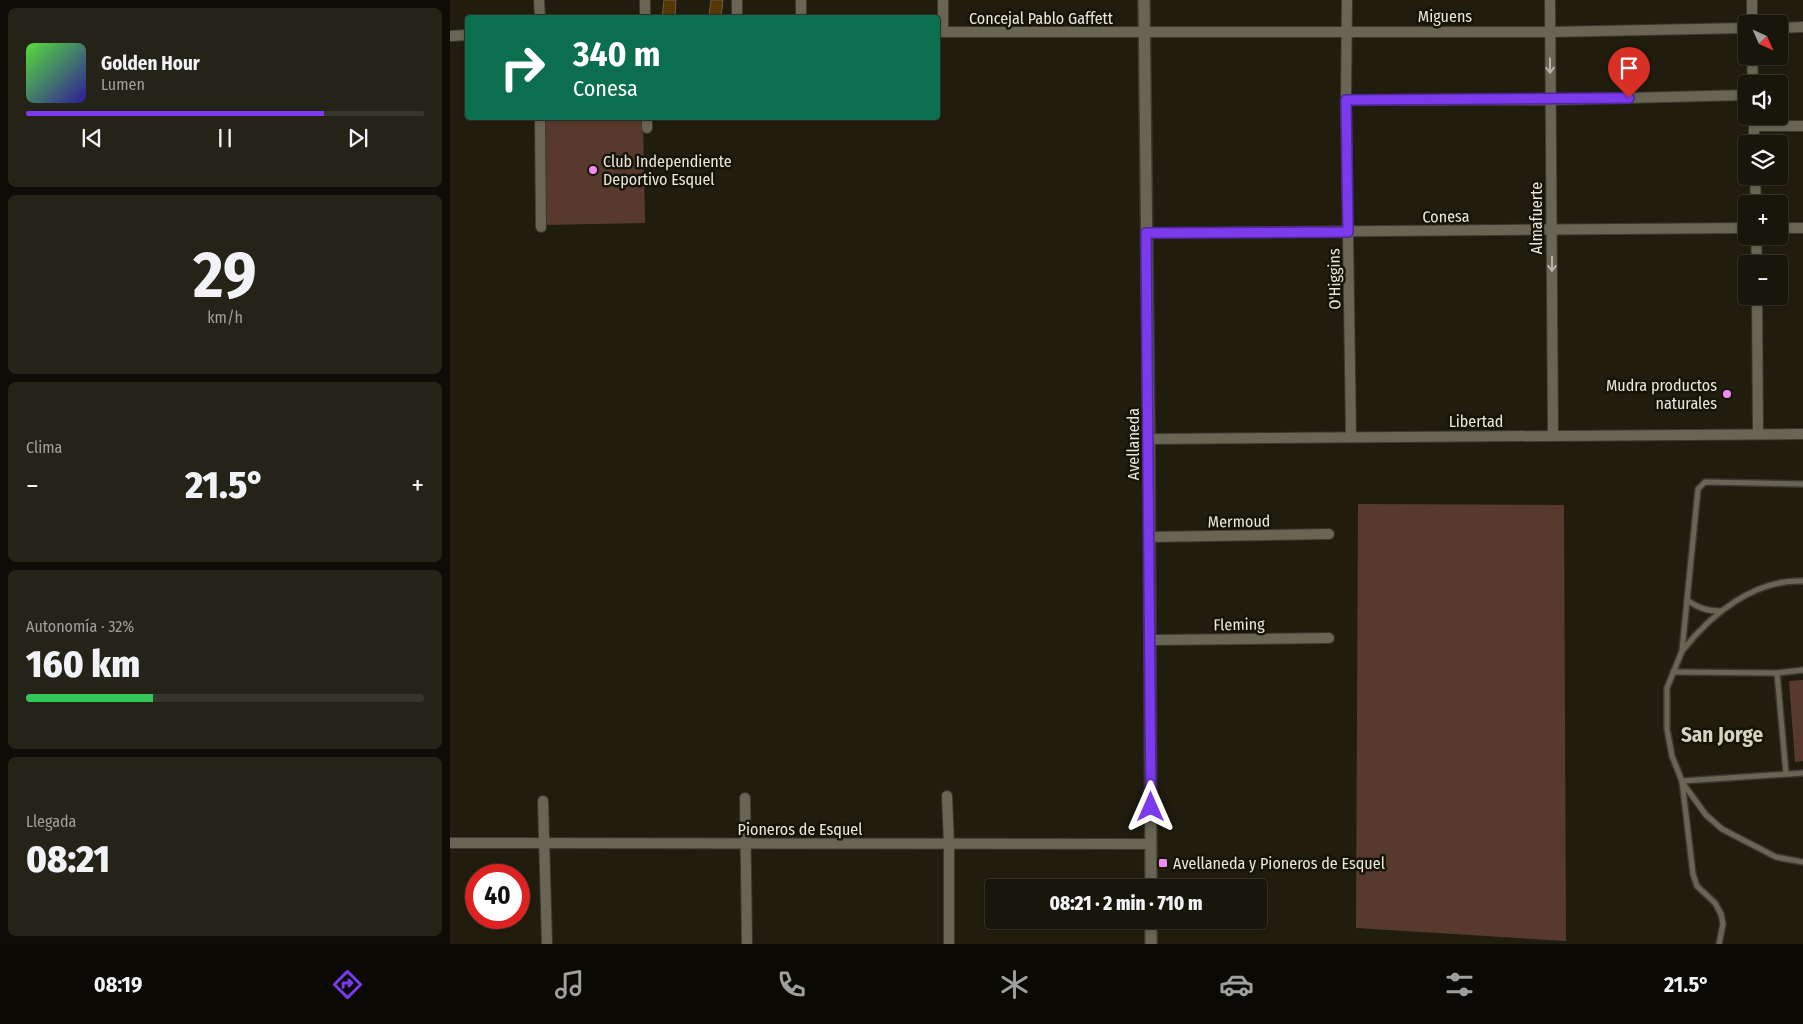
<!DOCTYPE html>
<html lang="es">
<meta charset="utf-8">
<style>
:root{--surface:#18160a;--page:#252318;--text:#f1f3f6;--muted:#9f9f9c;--line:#36352b;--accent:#7c3aed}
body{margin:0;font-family:"Fira Sans Condensed",sans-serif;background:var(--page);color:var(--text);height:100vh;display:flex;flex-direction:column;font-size:19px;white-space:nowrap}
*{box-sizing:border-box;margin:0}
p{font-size:16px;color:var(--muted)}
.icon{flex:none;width:28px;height:28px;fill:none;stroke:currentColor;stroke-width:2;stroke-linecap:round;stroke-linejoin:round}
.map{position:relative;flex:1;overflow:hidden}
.details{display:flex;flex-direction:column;gap:8px;padding:8px;background:#0d0c06;width:450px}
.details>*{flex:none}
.hud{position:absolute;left:15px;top:15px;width:475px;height:105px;border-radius:5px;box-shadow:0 1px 4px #0004,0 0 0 1px var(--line);background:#0b6e4f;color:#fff;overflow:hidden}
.needle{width:32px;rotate:135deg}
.controls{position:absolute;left:1288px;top:15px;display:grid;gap:10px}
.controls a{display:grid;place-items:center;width:50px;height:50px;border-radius:5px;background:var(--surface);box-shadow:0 1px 4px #0004,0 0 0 1px var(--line);font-size:25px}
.speed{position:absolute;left:15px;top:864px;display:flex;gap:10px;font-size:25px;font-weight:700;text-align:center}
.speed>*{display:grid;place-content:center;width:65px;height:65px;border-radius:50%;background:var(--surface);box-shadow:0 1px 4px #0004,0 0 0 1px var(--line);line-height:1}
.speed .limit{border:8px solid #d22;background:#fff;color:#111}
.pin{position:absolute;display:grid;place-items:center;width:42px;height:42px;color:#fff;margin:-51px -21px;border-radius:50% 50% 50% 0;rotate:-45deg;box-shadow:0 0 5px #0007}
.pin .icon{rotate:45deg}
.me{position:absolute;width:55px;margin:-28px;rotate:0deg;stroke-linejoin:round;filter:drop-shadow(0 0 4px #0008)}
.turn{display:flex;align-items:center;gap:18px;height:105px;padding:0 25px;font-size:22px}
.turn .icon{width:65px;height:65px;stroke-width:2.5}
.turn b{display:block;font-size:35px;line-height:42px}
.big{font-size:38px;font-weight:800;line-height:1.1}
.details .card{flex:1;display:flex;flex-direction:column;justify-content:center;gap:8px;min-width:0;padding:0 18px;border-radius:8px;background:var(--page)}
.details .dial{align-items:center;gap:0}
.dial b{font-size:65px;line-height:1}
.song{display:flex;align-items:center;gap:15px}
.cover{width:60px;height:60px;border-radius:8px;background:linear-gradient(135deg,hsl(110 70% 55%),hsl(250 70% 35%))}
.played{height:5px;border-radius:2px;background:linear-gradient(90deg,var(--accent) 75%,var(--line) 75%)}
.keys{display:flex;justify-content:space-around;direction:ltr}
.heat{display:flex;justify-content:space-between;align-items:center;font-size:28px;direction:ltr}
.charge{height:8px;border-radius:4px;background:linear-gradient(90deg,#34c759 32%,var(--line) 0)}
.trip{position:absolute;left:535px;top:879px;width:282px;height:50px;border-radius:5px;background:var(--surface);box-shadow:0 1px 4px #0004,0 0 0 1px var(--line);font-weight:800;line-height:50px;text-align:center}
.menu{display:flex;height:80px;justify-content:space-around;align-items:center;background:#0a0904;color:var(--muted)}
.menu .icon{width:35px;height:35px}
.menu .active{color:var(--accent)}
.menu b{font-size:22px;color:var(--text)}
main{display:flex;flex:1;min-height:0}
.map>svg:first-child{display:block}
.green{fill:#573a2d}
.building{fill:#563705;stroke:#675c4e}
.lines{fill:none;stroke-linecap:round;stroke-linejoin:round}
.service-casing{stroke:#3a3831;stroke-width:8}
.minor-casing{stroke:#3a3831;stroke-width:12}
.tertiary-casing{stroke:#3a3831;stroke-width:14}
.service{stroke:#686554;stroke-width:5}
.minor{stroke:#686554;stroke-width:10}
.tertiary{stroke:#686554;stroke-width:11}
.oneway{stroke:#b5b3a7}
.route-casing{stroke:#51269a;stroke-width:12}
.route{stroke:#7c3aed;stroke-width:9}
.poi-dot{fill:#f08bf5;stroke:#161406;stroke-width:2}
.labels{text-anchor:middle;stroke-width:5;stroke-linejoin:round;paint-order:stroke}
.street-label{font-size:16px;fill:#e9e7de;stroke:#161406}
.poi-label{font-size:16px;fill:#e9e7de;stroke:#161406;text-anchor:start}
.district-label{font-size:21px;font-weight:bold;fill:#d6d3bf;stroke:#161406}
</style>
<main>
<section class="details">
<div class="card">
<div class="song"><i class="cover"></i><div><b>Golden Hour</b><p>Lumen</p></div></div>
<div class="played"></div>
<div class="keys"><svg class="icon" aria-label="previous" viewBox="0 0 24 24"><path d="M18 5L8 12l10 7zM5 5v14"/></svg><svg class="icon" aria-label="pause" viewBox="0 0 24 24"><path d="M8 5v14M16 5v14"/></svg><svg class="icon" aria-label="next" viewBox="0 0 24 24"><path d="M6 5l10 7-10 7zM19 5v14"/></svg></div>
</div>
<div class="card dial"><b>29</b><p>km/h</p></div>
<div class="card"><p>Clima</p>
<div class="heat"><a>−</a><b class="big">21.5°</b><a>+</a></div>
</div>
<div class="card"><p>Autonomía · 32%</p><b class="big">160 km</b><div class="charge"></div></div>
<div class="card"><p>Llegada</p><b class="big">08:21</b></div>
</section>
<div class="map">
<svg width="1353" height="944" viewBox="0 0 1353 944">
<rect width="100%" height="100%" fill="#201d0e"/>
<g class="green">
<polygon points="91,118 193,118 195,223 93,225"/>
<polygon points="908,504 1114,505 1116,941 906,928"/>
<polygon points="1353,680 1353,761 1345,762 1339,681"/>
</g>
<g class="building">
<polygon points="214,0 226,0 225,18 212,18"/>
<polygon points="261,0 273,0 271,17 259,16"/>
</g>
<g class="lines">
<defs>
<g id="service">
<path d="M1237 600C1248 608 1257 611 1271 611"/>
<path d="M1233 650C1261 614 1305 579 1353 581"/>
<polyline points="1223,672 1327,673 1353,670"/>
<polyline points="1327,673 1336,773"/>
<polyline points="1232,781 1353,773"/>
<polyline points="1232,782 1256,815 1272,829 1326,857 1353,862"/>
<polyline points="1269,944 1273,924 1271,914 1265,903 1247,886 1243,874 1232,781 1222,756 1217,729 1217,688 1232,651 1248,489 1255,482 1353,484"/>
</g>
<g id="minor">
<polyline points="89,0 90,18"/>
<polyline points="195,0 195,18"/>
<polyline points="493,0 493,32"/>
<polyline points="897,0 896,100 901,437"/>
<polyline points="1100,0 1103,436"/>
<polyline points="1302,0 1302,24"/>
<polyline points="287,18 287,0"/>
<polyline points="351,18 351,0"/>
<polyline points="1329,28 1353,27"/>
<polyline points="488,32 1100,32 1296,28"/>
<polyline points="0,36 18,35"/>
<polyline points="1302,56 1303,84"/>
<polyline points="896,100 1100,100 1296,95"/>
<polyline points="1304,116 1304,144"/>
<polyline points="90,118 91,227"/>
<polyline points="197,118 197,128"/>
<polyline points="1304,126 1353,126"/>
<polyline points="1305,176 1306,204"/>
<polyline points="1329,228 1353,228"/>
<polyline points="697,233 1296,228"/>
<polyline points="1306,236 1307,264"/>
<polyline points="1307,296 1308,434"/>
<polyline points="699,439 1353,434"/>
<polyline points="700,537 879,534"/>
<polyline points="700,640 879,638"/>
<polyline points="497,796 499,844 499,944"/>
<polyline points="295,798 297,944"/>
<polyline points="93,801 97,944"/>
<polyline points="0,843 701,844"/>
</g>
<g id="tertiary">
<polyline points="694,0 699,439 701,888"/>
<polyline points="701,920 701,944"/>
</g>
</defs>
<use href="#service" class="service-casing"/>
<use href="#minor" class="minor-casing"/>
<use href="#tertiary" class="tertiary-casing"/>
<use href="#service" class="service"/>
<use href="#minor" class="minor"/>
<use href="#tertiary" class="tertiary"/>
</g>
<defs><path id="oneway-shaft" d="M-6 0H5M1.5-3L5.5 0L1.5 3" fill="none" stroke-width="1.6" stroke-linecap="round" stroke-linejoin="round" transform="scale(1.25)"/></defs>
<g class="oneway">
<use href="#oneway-shaft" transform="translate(1100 66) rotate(90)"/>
<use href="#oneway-shaft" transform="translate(1102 264) rotate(90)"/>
</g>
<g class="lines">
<defs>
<polyline id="route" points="701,807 696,233 898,232 896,100 1179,98"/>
</defs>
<use href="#route" class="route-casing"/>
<use href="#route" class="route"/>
</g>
<g class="poi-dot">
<circle cx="143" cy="170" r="5"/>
<circle cx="1277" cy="394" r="5"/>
<rect x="708" y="858" width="10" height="10" rx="2.5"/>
</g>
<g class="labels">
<g class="street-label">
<text x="995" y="22">Miguens</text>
<text x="591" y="24">Concejal Pablo Gaffett</text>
<text transform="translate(996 216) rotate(-1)" y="6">Conesa</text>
<text transform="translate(1086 218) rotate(-90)" y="6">Almafuerte</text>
<text transform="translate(884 279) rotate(-91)" y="6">O'Higgins</text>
<text x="1026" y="427">Libertad</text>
<text transform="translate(683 444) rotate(-90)" y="6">Avellaneda</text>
<text transform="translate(789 521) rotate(-1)" y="6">Mermoud</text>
<text transform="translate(789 624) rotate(-1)" y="6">Fleming</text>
<text x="350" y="835">Pioneros de Esquel</text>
</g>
<g class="poi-label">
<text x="153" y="167">Club Independiente<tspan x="153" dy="18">Deportivo Esquel</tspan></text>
<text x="1267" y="391" text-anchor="end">Mudra productos<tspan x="1267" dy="18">naturales</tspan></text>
<text x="723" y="869">Avellaneda y Pioneros de Esquel</text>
</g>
<g class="district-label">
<text x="1272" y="742">San Jorge</text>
</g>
</g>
</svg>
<div class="controls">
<a><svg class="needle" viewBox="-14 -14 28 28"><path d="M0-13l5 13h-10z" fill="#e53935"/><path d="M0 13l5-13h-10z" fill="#9f9f9c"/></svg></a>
<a><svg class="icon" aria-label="sound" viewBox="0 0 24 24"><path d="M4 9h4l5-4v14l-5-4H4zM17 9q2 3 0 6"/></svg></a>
<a><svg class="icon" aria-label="layers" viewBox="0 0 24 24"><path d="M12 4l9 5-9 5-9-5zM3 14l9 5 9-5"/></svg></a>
<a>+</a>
<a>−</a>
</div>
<div class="speed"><div class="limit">40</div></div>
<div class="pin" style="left:1179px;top:98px;background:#d93025"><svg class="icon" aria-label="arrive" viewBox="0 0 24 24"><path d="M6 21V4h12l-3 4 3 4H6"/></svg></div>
<svg class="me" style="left:701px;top:807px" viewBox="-20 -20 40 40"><path d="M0-17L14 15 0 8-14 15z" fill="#7c3aed" stroke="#fff" stroke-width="4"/></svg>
<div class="trip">08:21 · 2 min · 710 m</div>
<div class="hud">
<div class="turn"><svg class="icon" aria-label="right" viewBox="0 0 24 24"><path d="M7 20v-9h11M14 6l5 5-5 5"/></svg><div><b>340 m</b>Conesa</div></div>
</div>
</div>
</main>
<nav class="menu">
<b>08:19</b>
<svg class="icon active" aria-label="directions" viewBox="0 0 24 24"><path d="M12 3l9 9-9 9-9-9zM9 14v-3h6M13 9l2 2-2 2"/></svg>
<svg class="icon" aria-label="music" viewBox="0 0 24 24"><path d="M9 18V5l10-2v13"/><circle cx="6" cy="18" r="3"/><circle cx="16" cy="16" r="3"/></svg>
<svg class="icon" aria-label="phone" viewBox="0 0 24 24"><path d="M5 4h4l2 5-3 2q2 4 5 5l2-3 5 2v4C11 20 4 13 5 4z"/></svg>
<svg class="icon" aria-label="climate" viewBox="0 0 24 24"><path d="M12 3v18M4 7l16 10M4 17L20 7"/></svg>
<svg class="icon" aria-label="car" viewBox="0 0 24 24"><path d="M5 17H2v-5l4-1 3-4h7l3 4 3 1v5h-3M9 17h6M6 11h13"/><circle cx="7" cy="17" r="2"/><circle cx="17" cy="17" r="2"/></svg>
<svg class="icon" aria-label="filters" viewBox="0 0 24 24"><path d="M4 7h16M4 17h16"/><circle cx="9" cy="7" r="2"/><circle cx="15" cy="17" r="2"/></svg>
<b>21.5°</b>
</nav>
